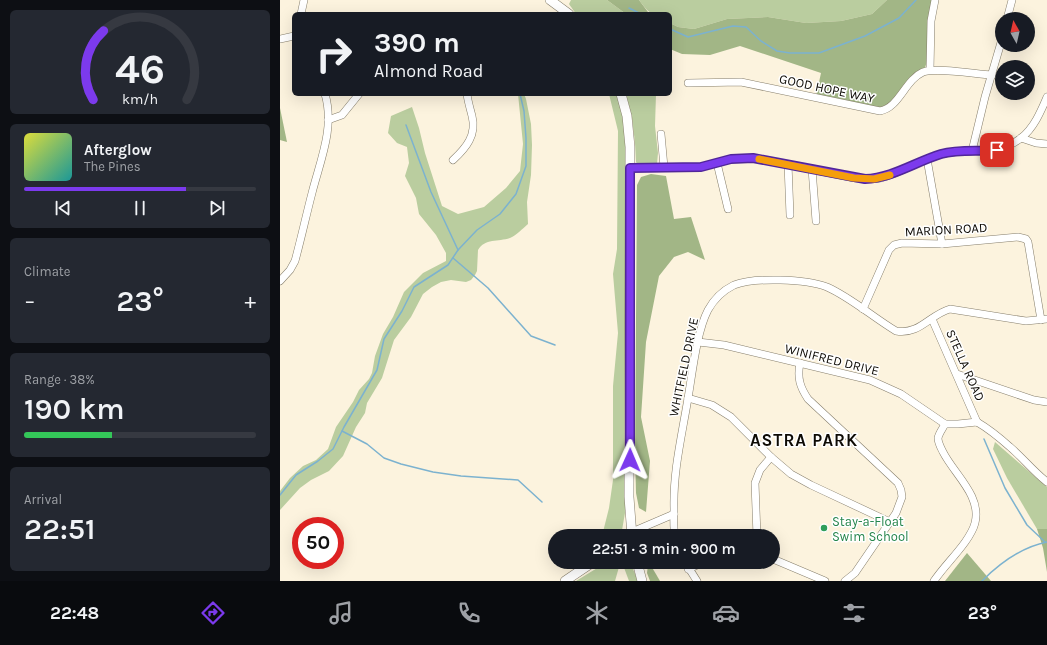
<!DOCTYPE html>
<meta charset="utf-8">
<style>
:root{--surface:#171b24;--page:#242831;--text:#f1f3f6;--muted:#9ea1a6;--line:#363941;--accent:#7c3aed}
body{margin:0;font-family:Karla,sans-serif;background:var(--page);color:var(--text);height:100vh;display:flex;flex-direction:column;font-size:15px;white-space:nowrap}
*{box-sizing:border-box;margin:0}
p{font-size:13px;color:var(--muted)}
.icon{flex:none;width:22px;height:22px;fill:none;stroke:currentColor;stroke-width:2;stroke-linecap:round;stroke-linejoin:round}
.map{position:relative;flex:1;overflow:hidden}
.panel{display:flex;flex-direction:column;gap:10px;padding:10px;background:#0d0f14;width:280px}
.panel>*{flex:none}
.banner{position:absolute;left:12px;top:12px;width:380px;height:84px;border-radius:6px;box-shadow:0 4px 16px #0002;background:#171b24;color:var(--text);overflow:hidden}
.needle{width:26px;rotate:352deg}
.buttons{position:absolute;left:715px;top:12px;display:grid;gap:8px}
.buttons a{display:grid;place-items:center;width:40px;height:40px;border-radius:50%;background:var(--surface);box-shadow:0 4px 16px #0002;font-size:20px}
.speed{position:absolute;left:12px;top:517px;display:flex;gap:8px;font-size:20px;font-weight:700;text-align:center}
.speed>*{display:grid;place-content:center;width:52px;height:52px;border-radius:50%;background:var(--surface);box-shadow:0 4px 16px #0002;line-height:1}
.speed .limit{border:6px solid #d22;background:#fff;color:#111}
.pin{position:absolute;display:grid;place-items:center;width:34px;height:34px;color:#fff;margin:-17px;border-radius:8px;box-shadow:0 2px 6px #0006}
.me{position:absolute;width:44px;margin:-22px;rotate:1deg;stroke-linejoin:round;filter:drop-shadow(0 0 3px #0008)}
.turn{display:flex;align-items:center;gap:14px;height:84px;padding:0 16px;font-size:18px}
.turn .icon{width:52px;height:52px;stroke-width:2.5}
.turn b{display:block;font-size:28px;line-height:34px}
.big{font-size:30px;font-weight:600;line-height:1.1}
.panel .widget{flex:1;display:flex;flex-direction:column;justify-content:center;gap:6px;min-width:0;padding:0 14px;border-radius:6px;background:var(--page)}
.panel .dial{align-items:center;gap:0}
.dial svg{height:104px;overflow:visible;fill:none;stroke:var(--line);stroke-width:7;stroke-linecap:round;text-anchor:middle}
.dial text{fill:var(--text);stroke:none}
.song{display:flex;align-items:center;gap:12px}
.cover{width:48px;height:48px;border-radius:6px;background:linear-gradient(135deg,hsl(60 70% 55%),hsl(180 70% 35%))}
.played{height:4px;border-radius:2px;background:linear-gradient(90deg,var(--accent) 70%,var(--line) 70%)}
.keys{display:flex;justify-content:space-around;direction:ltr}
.heat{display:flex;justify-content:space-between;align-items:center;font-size:22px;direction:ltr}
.charge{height:6px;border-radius:3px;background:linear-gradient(90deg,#34c759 38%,var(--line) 0)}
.trip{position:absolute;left:268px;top:529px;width:232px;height:40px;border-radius:20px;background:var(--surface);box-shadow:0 4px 16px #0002;font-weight:600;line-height:40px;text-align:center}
.tabs{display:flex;height:64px;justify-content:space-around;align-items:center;background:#090b0e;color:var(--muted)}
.tabs .icon{width:28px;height:28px}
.tabs .active{color:var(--accent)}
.tabs b{font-size:18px;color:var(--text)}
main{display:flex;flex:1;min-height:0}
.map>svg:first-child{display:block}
.green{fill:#bacd9f}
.forest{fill:#a2b686}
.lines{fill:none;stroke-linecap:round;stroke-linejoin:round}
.stream{stroke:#7cb2cf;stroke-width:1.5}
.minor-casing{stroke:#867e6b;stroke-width:8}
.major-casing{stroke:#867e6b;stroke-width:10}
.minor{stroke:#fff;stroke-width:7}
.major{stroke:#fff;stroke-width:9}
.route-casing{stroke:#51269a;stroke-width:10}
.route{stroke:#7c3aed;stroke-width:7}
.slow{stroke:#f59e0b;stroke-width:7}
.leisure-dot{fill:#2e9e5b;stroke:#fff;stroke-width:1.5}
.labels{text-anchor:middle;stroke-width:3;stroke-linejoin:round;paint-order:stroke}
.street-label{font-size:13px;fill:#0e0b05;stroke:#fff}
.leisure-label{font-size:13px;fill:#27864d;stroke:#fff;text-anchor:start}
.district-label{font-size:17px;font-weight:bold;letter-spacing:1px;fill:#0e0b05;stroke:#fff}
</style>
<main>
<section class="panel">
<div class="widget dial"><svg viewBox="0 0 100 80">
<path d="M14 69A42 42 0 1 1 86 69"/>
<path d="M14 69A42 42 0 0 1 22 16" stroke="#7c3aed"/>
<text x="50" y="56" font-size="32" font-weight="700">46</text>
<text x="50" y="72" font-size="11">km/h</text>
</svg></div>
<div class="widget">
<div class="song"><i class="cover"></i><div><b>Afterglow</b><p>The Pines</p></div></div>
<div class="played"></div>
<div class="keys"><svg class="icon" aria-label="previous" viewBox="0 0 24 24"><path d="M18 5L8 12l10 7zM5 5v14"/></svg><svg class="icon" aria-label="pause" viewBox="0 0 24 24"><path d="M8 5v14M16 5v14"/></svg><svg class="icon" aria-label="next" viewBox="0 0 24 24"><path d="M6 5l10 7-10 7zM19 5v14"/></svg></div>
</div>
<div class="widget"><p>Climate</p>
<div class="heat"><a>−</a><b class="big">23°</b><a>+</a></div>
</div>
<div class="widget"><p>Range · 38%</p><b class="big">190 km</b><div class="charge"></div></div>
<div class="widget"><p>Arrival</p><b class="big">22:51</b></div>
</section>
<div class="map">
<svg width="767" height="581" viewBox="0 0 767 581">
<rect width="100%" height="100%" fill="#fcf3de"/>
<g class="green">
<polygon points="291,0 327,0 346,14 296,14 289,4"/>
<path d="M359 0H607L592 14 561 21 526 23 488 17 447 19 414 29 398 27 390 23V14C370 14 371 16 359 0Z"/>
<path d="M238 94H244L246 99 251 124 252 145 251 175 247 202 248 224C242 229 237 235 230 238 218 242 205 238 198 250L197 271 195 275 191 280 186 282 171 280 161 282 152 287 143 294 131 317 114 340 102 378 87 403 85 413 76 427 63 456 49 471 31 480 20 488 0 510V491L10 478 23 466 36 460 48 449 56 427 73 402 79 390 89 379 92 373 95 356 103 334 113 317 124 292 143 273 166 261V253L156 235 139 214 136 198 125 176 129 163 127 147 117 143 108 133 111 116 132 107 139 128 145 153 162 206 178 214 204 207 226 188 240 171 243 144Z"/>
<path d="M329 94H336C342 110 345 127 347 144L346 492 345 513 341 536H322L329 508 333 480V386L338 333 333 274 337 249 338 131Z"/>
<polygon points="346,94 376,94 375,126 378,153 377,164 359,166 356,162 355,143 352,118"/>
<polygon points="715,442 767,487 767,529 757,529 727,478 713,449"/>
<polygon points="327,562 350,562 358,581 349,581 343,565 339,567 335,581 296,581"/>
</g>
<g class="forest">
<polygon points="327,0 359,0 368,12 372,14 346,14"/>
<polygon points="607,0 653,0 647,61 645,68 635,74 607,107 595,108 536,96 541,73 460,46 430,55 402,54 390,49 390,23 398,27 414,29 447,19 488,17 526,23 561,21 592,14"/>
<polygon points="0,108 7,142 0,140"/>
<polygon points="371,174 386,176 394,219 411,217 425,260 408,252 394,257 379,276 366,342 361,417 370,461 366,512 359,508 356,493 355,453 357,185 361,177"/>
<polygon points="757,529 767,529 767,572 763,548"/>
<polygon points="687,553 711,581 665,581"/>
<polygon points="370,564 380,581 370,581 367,573 368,565"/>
</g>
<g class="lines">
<g class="stream">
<polyline points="349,8 361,14"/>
<polyline points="390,29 408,37 453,26 466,27 481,41 497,51 510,53 539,53 585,36 619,18 636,0"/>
<polyline points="126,125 151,192 178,250"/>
<polyline points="173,258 208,288 251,336 275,345"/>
<polyline points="62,431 87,444 104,458 121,464 153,472 181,476 238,480 262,502"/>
<polyline points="704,439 725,488 747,525 765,542"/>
<polyline points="0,495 16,475 38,461 53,449 64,427 97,370 104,339 122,311 134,287 168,265 178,250 197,230 220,214 236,194 246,166 246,138 244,111 240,94"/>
<path d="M702 581C720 563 742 547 767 542"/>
</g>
<defs>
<g id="minor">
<polyline points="21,14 24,0"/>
<polyline points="727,19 732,0"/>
<polyline points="0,39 14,36"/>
<polyline points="650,70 651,21 655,0"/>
<path d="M408 83 461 82 600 111C619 108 625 80 643 72 657 67 695 74 712 75"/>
<polyline points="48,120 62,115 79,94"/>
<polyline points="381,134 384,167"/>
<polyline points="741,138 756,143 767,144"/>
<polyline points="692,151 705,97 722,39"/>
<polyline points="647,159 662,244"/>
<path d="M173 160C186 148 197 135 192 116 190 108 188 102 187 94"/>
<polyline points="437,163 448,209"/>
<polyline points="508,164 510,215"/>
<path d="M350 168 421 167 451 159 473 158 574 178C583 179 592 180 601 178 624 172 644 157 667 153 693 149 720 155 741 138 754 128 761 111 767 97"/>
<polyline points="532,169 536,221"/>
<path d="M0 281 10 270 15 261C21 239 26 216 32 193 40 161 55 128 45 94"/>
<polyline points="583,309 609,250 614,245 622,243 662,244 738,237 746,239 748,242 761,320"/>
<polyline points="652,319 697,422"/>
<path d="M418 342 444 345 590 380 621 394 665 424H678L697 422C709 429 720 438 730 447 743 458 753 471 767 482"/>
<path d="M520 363C517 378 520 387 528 399L618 483 621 490 622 497 616 513 575 573 565 581"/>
<polyline points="677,374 754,400 767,402"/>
<polyline points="408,398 432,405 451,417 491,457 511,474 531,485 610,522"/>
<polyline points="352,532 394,514"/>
<path d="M395 536C393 527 394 518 394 509 393 473 401 439 407 404 412 377 416 333 428 310 434 299 444 290 454 285 475 277 526 279 547 287 570 297 594 318 616 331 640 335 649 315 670 309L746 321 767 319"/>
<polyline points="477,536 475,483 480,470 491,457"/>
<polyline points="493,559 545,581"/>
<polyline points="405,562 417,581"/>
<polyline points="408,569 424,562"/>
<path d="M654 581C665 564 690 542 695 523 702 496 674 474 663 452 661 448 658 443 658 438 659 433 663 428 665 424"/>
</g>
<g id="major">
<polyline points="270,0 289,14"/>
<polyline points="341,94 347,116 350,147 349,497 352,536"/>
<polyline points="357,562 362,581"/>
<polyline points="285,581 313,562"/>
</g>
</defs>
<use href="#minor" class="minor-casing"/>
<use href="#major" class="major-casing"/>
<use href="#minor" class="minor"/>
<use href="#major" class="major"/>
</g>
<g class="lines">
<defs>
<path id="route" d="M350 460V168L421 167 451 159 473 158 585 179C612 178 635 162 661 154 679 149 699 152 717 150"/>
</defs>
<use href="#route" class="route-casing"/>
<use href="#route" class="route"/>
<polyline class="slow" points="479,159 574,178 594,179 610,175"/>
</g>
<circle class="leisure-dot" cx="544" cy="528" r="4"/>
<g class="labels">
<g class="street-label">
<text transform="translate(547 88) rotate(12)" y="5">GOOD HOPE WAY</text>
<text transform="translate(666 229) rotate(-3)" y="5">MARION ROAD</text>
<text transform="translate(552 359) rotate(14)" y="5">WINIFRED DRIVE</text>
<text transform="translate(686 365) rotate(66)" y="5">STELLA ROAD</text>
<text transform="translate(403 367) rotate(-78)" y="5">WHITFIELD DRIVE</text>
</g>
<g class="leisure-label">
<text x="552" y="526">Stay-a-Float<tspan x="552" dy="15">Swim School</tspan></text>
</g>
<g class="district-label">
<text x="524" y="446">ASTRA PARK</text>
</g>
</g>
</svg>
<div class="buttons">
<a><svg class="needle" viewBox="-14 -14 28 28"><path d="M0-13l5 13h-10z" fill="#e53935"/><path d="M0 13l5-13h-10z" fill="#9ea1a6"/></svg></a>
<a><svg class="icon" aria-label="layers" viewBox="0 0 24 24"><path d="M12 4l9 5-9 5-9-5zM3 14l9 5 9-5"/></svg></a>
</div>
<div class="speed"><div class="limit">50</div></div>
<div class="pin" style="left:717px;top:150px;background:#d93025"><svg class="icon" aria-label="arrive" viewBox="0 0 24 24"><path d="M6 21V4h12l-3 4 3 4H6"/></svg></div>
<svg class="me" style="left:350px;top:460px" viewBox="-20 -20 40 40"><path d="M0-17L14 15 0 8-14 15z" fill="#7c3aed" stroke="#fff" stroke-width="4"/></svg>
<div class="trip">22:51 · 3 min · 900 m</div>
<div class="banner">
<div class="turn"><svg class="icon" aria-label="right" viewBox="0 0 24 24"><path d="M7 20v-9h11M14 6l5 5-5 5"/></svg><div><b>390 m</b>Almond Road</div></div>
</div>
</div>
</main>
<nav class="tabs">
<b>22:48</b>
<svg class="icon active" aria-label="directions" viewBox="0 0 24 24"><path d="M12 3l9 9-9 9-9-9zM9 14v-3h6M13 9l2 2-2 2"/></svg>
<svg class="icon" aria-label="music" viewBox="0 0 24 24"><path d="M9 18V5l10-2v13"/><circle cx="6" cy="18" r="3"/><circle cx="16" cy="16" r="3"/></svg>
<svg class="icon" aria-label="phone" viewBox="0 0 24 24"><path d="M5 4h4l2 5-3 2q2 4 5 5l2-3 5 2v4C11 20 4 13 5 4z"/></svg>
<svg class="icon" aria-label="climate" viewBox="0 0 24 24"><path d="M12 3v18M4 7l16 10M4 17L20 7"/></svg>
<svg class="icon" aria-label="car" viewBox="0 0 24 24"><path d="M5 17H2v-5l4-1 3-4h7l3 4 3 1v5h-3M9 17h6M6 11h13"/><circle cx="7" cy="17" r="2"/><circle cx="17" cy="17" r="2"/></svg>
<svg class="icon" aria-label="filters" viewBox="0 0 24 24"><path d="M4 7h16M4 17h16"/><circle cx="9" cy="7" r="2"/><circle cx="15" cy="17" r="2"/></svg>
<b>23°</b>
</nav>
